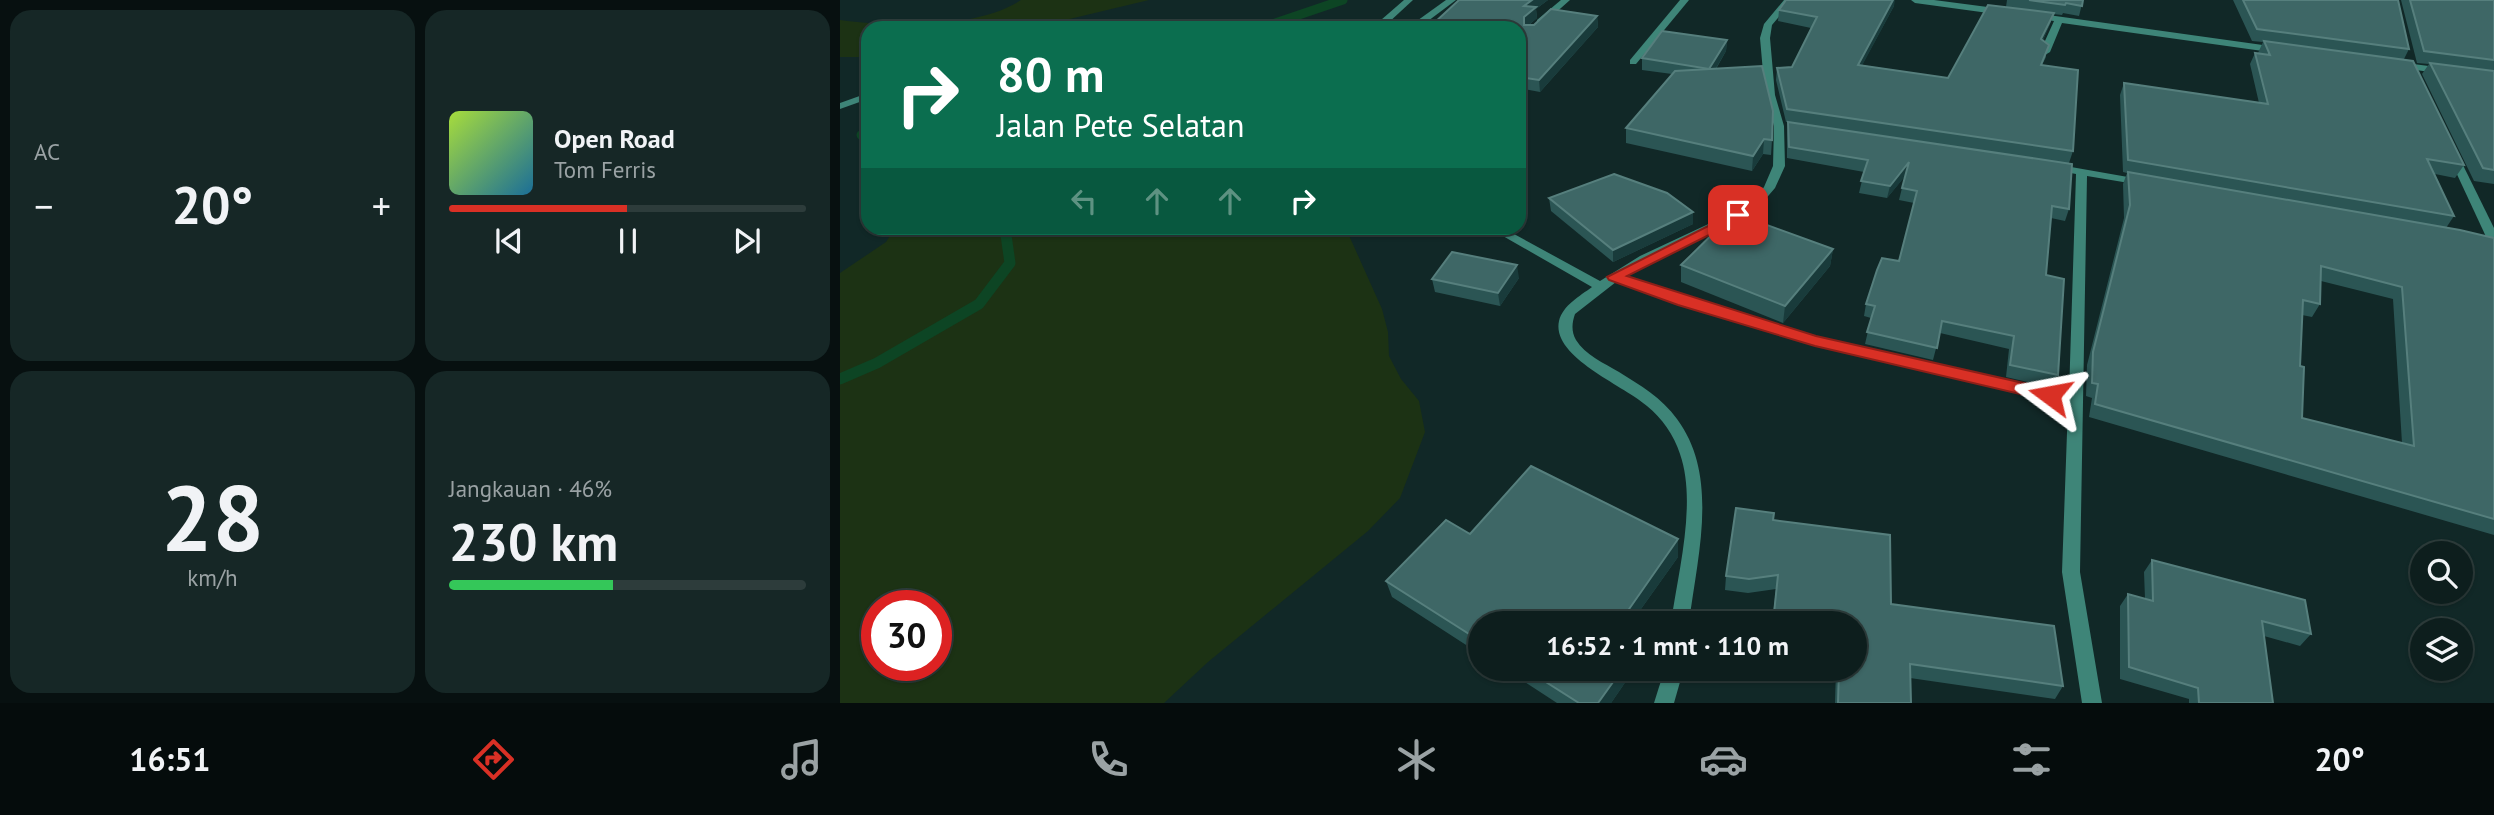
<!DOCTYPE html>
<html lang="id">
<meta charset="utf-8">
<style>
:root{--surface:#0d1e1d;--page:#162726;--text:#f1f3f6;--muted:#9aa2a4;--line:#2d3c3b;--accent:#d93025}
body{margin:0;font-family:"PT Sans",sans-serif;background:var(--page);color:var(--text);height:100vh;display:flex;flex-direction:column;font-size:26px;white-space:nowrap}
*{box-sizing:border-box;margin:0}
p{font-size:23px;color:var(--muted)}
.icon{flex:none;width:38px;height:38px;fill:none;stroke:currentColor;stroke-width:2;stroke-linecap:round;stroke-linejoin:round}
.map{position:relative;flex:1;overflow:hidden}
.sheet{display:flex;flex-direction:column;gap:10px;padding:10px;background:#071010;width:840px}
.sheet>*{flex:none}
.hud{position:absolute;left:21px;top:21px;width:665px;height:214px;border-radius:21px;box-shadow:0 2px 5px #0004,0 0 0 2px var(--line);background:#0b6e4f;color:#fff;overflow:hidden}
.tools{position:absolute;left:1570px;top:541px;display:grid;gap:14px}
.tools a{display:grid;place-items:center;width:63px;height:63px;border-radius:50%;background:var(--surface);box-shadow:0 2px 5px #0004,0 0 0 2px var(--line);font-size:35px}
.speed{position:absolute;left:21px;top:590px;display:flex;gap:14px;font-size:35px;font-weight:700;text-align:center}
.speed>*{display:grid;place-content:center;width:91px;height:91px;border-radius:50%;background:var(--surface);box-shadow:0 2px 5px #0004,0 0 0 2px var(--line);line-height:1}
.speed .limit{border:10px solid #d22;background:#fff;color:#111}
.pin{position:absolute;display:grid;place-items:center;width:60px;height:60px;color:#fff;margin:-30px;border-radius:14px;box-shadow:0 4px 10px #0006}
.me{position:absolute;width:77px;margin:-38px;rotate:283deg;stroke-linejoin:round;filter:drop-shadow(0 0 5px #0008)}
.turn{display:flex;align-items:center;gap:24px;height:147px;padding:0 21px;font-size:32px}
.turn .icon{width:91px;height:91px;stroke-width:2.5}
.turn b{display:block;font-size:49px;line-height:60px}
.lanes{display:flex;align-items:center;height:66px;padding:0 21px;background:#0003;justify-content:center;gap:35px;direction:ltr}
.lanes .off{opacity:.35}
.big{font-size:52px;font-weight:600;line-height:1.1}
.sheet .widget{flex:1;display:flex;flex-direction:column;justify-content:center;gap:10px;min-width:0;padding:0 24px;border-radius:21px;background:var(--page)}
.sheet .dial{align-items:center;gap:0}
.dial b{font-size:91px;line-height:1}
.song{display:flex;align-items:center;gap:21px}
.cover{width:84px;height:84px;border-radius:10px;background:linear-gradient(135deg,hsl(80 70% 55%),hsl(200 70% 35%))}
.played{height:7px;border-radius:4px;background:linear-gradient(90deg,var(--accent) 50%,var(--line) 50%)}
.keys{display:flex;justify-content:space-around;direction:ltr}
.heat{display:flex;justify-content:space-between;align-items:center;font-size:38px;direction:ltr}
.charge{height:10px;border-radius:5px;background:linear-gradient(90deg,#34c759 46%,var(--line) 0)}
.sheet .tiles{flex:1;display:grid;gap:10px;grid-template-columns:repeat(2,1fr)}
.trip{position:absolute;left:628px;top:611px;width:399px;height:70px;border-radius:35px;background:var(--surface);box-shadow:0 2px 5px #0004,0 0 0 2px var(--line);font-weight:600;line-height:70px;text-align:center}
.menu{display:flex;height:112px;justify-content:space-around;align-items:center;background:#050c0c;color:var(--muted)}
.menu .icon{width:49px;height:49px}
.menu .active{color:var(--accent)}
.menu b{font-size:32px;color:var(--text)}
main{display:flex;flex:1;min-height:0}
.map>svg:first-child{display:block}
.green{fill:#1c3214;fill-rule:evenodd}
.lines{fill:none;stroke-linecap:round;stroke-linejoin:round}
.stream-far1{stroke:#0d4524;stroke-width:9}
.stream{stroke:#0d4524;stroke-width:11}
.minor{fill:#3e8578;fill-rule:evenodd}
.wall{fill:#2b5554;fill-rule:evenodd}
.shaded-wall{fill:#193b3b}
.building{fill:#3e6766;stroke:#567f7d;stroke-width:2;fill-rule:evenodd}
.route{fill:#d93025;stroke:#8d1f18;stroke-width:2}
</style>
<main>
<section class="sheet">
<div class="tiles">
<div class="widget"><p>AC</p>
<div class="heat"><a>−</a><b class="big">20°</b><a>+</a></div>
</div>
<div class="widget">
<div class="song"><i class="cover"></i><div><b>Open Road</b><p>Tom Ferris</p></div></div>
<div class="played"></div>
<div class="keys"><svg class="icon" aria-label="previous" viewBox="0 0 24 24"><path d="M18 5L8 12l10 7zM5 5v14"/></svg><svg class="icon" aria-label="pause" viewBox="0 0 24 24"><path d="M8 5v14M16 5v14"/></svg><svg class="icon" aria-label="next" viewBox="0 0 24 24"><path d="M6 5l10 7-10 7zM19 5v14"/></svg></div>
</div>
<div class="widget dial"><b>28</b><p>km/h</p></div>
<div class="widget"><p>Jangkauan · 46%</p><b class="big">230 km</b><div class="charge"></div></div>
</div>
</section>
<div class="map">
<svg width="1654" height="703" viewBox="0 0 1654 703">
<rect width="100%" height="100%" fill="#112827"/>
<g class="green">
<path d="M181 0H309L192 28H28V57H0V20C51 27 137 29 181 0Z"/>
<path d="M55 228H500L507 231 542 309 548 332 549 356 561 379 579 401 585 432 560 498 528 531 368 662 324 703H0V273L46 242ZM37 606H96V665H37Z"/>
</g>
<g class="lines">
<g class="stream-far1">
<polyline points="420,28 503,0"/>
<polyline points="28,132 21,135 28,142"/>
</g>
<polyline class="stream" points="0,379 37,363 139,304 170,263 165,228"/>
<g class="minor">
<polygon points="564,0 573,0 547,24 541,24 541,20"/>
<polygon points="606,0 616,0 580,27 574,27 574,23"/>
<polygon points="721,0 730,0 703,24 697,24 697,20"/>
<polygon points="840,0 849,0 796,64 790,64 790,60"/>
<path d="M944 0H953L932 25 930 38 935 95 944 126 945 166 935 188 917 209 830 251 784 276 848 298 976 336 1229 394 1236 174 1210 169 1208 167 1214 164 1305 180V184L1301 185 1247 176 1240 572 1262 703H1242L1222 572 1228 405 975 346 838 304 776 282 735 314C732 323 731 331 736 340 745 355 764 363 779 372 800 385 822 398 837 419 880 477 857 557 849 623H831C838 572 857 503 840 454 834 435 822 418 807 406 785 386 711 357 719 321 723 305 740 296 752 287L649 228H663L760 281 800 256 909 205 924 187 933 166 934 126 925 95 920 38 924 24Z"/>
<polygon points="1071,0 1094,0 1163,9 1167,12 1163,15 1075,3"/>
<polygon points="1194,13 1437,47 1442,50 1437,53 1222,23 1210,52 1205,55 1200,52 1214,21 1191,18 1191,14"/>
<polygon points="1558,62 1604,68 1609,71 1604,74 1555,67 1553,65"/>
<polygon points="28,93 28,99 0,109 0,103"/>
<polygon points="1613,152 1618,155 1654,228 1654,245 1648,241 1608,155"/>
<polygon points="825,668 844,668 834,703 814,703"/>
</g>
</g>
<g class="wall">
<polygon points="619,0 708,0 696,9 697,18 689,25 757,16 758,27 700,92 679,88 679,28 593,24"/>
<polygon points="1167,0 1243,0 1239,16 1223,13 1222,15 1213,14 1210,24 1203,40 1206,57 1202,65 1233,151 1229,163 1229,209 1225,221 1211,218 1206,275 1218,375 1213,388 1166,377 1169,349 1100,333 1093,360 1025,344 1031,318 1024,316 1026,304 1059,261 1074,203 1059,200 1065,176 1047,198 1019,193 1024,172 947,158 947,133 948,122 946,122 936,80 937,68 952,67 971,28 938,21 939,10 1054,6 1022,65 1108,78 1166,7"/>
<path d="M1393 0H1558L1569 49 1564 59 1624 165 1615 178 1595 174 1614 216 1606 228 1654 238V535L1249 417 1252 398 1246 396 1247 365 1284 218 1283 184 1287 173 1283 172 1280 95 1284 83 1419 103 1410 64 1415 53H1418L1423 42 1412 41ZM1481 281 1553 299 1562 443 1462 418 1460 366 1462 315 1472 317 1480 304Z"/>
<polygon points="1561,0 1654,0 1654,184 1634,181 1582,74 1589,64 1577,63"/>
<polygon points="887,40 886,51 876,69 932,140 931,155 923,154 912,171 786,143 786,128 832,74 802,70 802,58"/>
<polygon points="709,198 853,212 853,224 773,262 711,211"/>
<polygon points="993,249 990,266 943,323 841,282 841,265"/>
<polygon points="679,278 660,306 595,292 592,279"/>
<polygon points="933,520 1051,604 1223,686 1215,699 1070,678 1071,703 995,703 996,668 1015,668 1015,623 932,623 936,589 908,593 885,590 886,576"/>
<polygon points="630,534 838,539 838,557 791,623 640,623 640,654 552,597 546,581"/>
<polygon points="1312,560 1471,634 1460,646 1424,636 1433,703 1349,703 1349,699 1280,679 1280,606 1288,594 1305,599 1304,572"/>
<polygon points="663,668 795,668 771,703 717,703"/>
</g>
<g class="shaded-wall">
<polygon points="692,0 708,0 696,9 697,18 685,28 684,25 684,6"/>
<polygon points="1053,0 1055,0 1054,6 1016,77 1018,65"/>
<polygon points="1214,13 1210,24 1198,51 1201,39"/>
<polygon points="757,16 758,27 700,92 699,80"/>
<polygon points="887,40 886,51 869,80 869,69"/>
<polygon points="924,139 923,154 912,171 913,156"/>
<polygon points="1069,162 1067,174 1047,198 1050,186"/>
<polygon points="853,212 853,224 773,262 773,250"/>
<polygon points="993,249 990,266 943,323 945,306"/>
<polygon points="677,265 679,278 660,306 658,293"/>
<polygon points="838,539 838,557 791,623 780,623"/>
<polygon points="783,668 795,668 771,703 758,703"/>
</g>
<g class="building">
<polygon points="619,0 692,0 684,6 696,7 684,17 684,25 694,25 711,9 757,16 699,80 679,77 679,28 561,28 570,21 593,24"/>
<polygon points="946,0 1053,0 1018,65 1108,78 1148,5 1214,13 1201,39 1209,45 1201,65 1238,70 1233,151 947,109 937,68 952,67 977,17 939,10"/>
<polygon points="1189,0 1243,0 1242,6 1226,3 1225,5"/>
<polygon points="1403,0 1558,0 1569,49 1417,29"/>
<polygon points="1570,0 1654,0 1654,60 1584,51"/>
<polygon points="822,31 887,40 869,69 802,58"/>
<polygon points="1424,41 1573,61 1624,165 1587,159 1614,216 1288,160 1284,83 1428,104 1415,53 1430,55"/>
<polygon points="1590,63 1654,71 1654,170 1643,168"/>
<polygon points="922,66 933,111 932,140 924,139 913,156 786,128 835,71"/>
<polygon points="948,122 1232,164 1229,209 1212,206 1206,275 1224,279 1218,375 1170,365 1174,336 1102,321 1097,348 1027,332 1035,306 1026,304 1037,270 1042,258 1059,261 1077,191 1062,188 1069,162 1050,186 1021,181 1028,160 949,147"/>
<path d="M1288 172 1620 230 1654 238V519L1255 404 1258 384 1252 383 1253 352 1290 205ZM1481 266 1562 287 1574 446 1462 418 1464 367 1460 366 1463 300 1480 304Z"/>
<polygon points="774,174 827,193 853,212 773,250 709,198"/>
<polygon points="894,213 993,249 945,306 841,265"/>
<polygon points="612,252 677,265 658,293 592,279"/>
<polygon points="691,466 838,539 780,622 782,623 640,623 640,641 546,581 606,520 630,534"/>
<polygon points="896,508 934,513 933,520 1050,535 1051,604 1214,626 1223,686 1070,664 1071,703 998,703 999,668 1015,668 1015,623 933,623 938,575 909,579 886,576"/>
<polygon points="1312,560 1465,600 1471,634 1422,621 1433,703 1359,703 1358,688 1289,667 1288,594 1313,601"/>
<polygon points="684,668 783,668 758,703 739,703"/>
</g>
<polygon class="route" points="898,211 904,215 903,218 787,276 976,336 1210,389 1216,391 1219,395 1216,399 1210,401 975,346 838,305 769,280 767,277"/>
</svg>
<div class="tools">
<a><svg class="icon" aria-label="search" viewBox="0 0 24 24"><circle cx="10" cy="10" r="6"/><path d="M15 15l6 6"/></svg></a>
<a><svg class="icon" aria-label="layers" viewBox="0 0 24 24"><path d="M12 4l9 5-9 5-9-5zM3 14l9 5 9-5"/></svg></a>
</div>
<div class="speed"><div class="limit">30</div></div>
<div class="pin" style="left:898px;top:215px;background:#d93025"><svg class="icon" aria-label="arrive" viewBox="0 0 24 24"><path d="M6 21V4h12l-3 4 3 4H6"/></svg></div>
<svg class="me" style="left:1210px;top:395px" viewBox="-20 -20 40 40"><path d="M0-17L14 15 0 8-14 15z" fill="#d93025" stroke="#fff" stroke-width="4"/></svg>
<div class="trip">16:52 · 1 mnt · 110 m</div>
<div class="hud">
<div class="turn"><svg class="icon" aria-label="right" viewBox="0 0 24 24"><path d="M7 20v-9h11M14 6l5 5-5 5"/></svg><div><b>80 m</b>Jalan Pete Selatan</div></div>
<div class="lanes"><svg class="icon off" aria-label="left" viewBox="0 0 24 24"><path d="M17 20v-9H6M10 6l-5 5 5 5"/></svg><svg class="icon off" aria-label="ahead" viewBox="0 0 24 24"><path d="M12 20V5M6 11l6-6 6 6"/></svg><svg class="icon off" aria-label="ahead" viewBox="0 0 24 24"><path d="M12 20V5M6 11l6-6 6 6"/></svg><svg class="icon" aria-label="right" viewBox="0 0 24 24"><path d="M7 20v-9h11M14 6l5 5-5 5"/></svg></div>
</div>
</div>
</main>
<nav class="menu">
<b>16:51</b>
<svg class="icon active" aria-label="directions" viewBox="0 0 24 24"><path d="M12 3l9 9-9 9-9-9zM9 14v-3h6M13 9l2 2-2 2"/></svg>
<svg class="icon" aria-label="music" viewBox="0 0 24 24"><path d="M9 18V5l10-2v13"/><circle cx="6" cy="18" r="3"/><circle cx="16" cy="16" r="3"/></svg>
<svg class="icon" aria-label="phone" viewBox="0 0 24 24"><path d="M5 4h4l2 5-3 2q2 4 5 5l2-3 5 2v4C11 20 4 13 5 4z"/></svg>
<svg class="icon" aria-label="climate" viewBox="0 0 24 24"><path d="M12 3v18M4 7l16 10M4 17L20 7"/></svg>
<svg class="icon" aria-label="car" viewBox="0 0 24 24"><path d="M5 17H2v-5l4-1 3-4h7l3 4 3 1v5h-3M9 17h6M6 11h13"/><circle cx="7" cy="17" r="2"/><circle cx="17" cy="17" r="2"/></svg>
<svg class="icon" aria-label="filters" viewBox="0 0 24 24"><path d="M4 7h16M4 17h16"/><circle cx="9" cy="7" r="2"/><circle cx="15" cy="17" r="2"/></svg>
<b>20°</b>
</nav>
